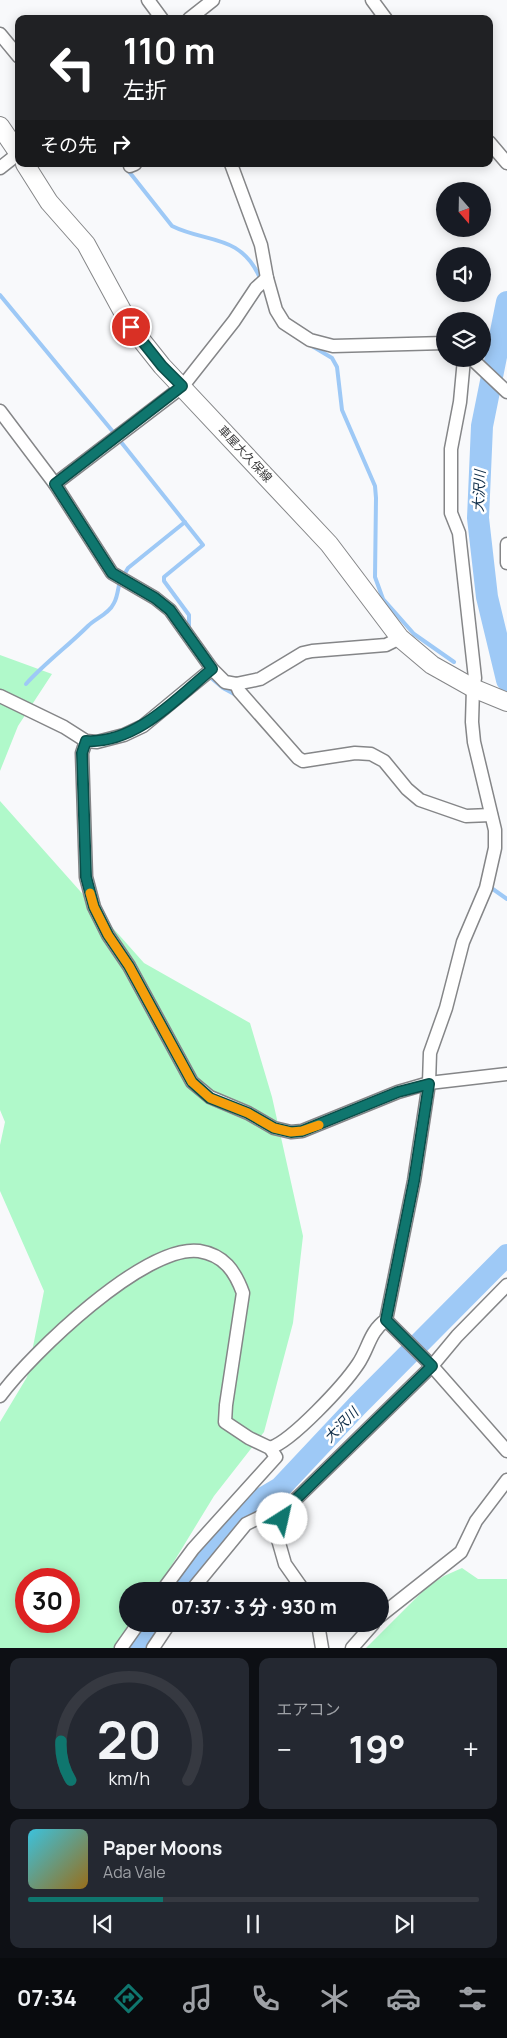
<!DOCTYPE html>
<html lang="ja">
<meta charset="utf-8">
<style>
:root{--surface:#171b24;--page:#242831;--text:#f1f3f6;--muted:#9ea1a6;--line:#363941;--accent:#0f766e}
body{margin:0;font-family:Manrope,"Noto Sans JP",sans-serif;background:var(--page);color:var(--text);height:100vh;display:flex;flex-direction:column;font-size:19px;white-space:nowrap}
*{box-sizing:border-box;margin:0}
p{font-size:16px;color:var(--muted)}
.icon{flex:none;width:28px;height:28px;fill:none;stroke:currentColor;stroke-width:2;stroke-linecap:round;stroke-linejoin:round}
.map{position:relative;height:1648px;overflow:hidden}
.panel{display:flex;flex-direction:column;gap:10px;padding:10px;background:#0d0f14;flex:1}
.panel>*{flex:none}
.guide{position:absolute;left:15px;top:15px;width:478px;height:152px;border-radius:10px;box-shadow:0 2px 12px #0003;background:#202124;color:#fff;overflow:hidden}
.needle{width:32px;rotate:160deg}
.fabs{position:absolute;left:436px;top:182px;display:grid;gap:10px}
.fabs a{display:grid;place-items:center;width:55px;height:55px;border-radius:50%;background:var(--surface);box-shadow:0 2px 12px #0003;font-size:25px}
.speed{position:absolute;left:15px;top:1568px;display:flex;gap:10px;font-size:25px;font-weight:700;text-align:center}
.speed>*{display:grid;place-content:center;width:65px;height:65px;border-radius:50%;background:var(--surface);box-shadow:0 2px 12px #0003;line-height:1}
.speed .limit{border:8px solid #d22;background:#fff;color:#111}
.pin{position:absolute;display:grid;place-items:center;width:42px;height:42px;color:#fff;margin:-21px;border:2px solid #fff;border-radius:50%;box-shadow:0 1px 5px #0007}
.me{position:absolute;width:55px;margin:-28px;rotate:35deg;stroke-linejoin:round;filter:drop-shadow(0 0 4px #0008)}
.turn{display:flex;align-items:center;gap:18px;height:105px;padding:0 25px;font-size:22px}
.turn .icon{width:65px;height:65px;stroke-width:2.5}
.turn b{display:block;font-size:35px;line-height:42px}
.then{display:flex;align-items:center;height:48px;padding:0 25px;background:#0003;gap:10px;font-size:19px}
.big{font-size:38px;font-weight:700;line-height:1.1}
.panel .card{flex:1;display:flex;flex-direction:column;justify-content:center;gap:8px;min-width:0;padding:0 18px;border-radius:10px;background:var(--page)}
.panel .dial{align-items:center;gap:0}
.dial svg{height:130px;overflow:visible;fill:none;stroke:var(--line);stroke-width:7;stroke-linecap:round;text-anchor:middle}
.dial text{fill:var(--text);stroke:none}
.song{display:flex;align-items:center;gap:15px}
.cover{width:60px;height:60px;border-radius:8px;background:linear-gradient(135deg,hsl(190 70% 55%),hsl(40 70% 35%))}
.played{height:5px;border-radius:2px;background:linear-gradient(90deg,var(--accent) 30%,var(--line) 30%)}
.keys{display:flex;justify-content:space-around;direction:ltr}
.heat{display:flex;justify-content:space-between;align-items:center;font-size:28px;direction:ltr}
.panel .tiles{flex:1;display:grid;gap:10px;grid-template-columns:1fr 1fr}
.card:last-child{grid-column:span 2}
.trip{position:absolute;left:119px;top:1582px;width:270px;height:50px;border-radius:25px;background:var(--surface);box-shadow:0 2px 12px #0003;font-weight:700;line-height:50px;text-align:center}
.menu{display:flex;height:80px;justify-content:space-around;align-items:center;background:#090b0e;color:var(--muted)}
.menu .icon{width:35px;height:35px}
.menu .active{color:var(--accent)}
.menu b{font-size:22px;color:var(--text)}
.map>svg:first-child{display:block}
.green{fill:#b0f9ca;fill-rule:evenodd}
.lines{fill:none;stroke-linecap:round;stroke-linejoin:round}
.stream{stroke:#9ec9f6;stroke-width:4}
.river{stroke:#9ec9f6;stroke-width:22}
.minor-casing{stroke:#858688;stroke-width:15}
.secondary-casing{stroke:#858688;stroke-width:20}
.minor{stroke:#fff;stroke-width:12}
.secondary{stroke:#fff;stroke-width:18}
.route-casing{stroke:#0a4d48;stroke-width:12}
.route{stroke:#0f766e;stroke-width:9}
.slow{stroke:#f59e0b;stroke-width:9}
.labels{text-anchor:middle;stroke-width:5;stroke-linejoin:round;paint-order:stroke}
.street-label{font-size:12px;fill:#3a3a3b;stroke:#fff}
.water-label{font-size:14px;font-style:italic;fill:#0c2b47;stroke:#fff}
</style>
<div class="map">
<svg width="507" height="1648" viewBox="0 0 507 1648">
<rect width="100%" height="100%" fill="#f8f9fb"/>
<g class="green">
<polygon points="0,655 52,674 18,726 0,771"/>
<path d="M0 801 144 963 250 1023 272 1097 303 1236 293 1323 264 1432 214 1496 156 1591H128V1624H137L122 1648H0V1422L27 1377 44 1291 0 1191V1145L5 1122 0 1110ZM26 1579H69V1621H26Z"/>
<polygon points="462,1568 478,1579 507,1579 507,1648 366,1648 427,1587 444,1576"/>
</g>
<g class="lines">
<g class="stream">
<path d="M123 164 172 226C206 243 240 234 259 276"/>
<polyline points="0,295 114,433"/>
<polyline points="312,346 332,358 337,367 342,410 375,486 376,498 375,577 383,599 414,634 454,662"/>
<polyline points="121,442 203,545 164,577 164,581 189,615 189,628"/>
<polyline points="124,575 128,568 185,522"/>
<polyline points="210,677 223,688 236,695"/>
<path d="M26 684C45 663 68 646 88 626 96 618 109 614 114 603 117 598 118 590 119 585"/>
<polyline points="490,887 507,899"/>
</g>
<g class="river">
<polyline points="507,302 482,426 478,518 487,597 507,680"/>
<polyline points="175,1591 198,1559 241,1511 280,1488 357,1406 507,1255"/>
<polyline points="138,1648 153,1624"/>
</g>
<defs>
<g id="minor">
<polyline points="148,0 162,19"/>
<polyline points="372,0 386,19"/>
<polyline points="189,19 213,0"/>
<polyline points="0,34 19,57"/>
<polyline points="489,142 507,163"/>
<polyline points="231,164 261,245 267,278 276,310 284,323 310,340 333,346 445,343"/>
<polyline points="130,166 135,164"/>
<polyline points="0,168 19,153"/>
<polyline points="472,359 507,392"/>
<polyline points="0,411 55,484 112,573 155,598 170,610 212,669 225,682 236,684 260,679 303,653 312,651 386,645 400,638"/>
<polyline points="55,484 182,387 234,321 256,288 267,278"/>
<polyline points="507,544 507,563"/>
<polyline points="236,684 239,691 298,758 303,761 355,753 371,754 384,761 407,789 420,800 466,816 491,815"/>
<polyline points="0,696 64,727 86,741 97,742 124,735 143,726 212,669"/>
<polyline points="86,741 82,753 86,877 94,907 108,935 129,966 192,1082 210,1097 248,1113 274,1128 291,1132 302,1131 398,1092 429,1083 507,1074"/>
<polyline points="386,1320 432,1366 507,1451"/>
<path d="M0 1396C31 1354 145 1244 199 1251 224 1255 235 1271 243 1293L226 1405 225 1422 249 1438 270 1448 276 1457 193 1549 162 1591"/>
<path d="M270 1448C292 1441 344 1385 358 1364 369 1348 369 1332 386 1320L414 1181 429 1083 430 1053 446 1008 463 942 486 888 495 848V830L474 742 472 722 473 688 475 678 459 533 451 513V449L460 402 464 359"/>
<polyline points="291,1504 282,1519 277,1536 285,1564 304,1591"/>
<polyline points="191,1591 246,1524 283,1506 291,1504 432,1366 457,1336 507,1285"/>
<polyline points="380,1616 461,1552 476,1521 507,1480"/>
<polyline points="318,1624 322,1648"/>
<polyline points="121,1648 138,1624"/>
<polyline points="153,1648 169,1624"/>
<polyline points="352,1648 373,1624"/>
</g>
<g id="secondary">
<polyline points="0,126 19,154"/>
<polyline points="25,164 49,202 86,244 131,327 162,366 329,544 400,638 432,665 473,688 507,702"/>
</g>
</defs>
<use href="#minor" class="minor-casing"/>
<use href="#secondary" class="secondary-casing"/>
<use href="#minor" class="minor"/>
<use href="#secondary" class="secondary"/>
</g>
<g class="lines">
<defs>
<path id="route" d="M131 327 162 366 182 386 55 484 112 573 155 598 170 610 212 669C177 698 136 744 86 741L82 753 86 877 94 907 108 935 129 966 192 1082 210 1098 248 1113 274 1128 291 1132 302 1131 398 1092 429 1084 414 1181 386 1320 432 1366 291 1504 282 1519"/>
</defs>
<use href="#route" class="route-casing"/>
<use href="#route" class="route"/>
<polyline class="slow" points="90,893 94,907 108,935 129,966 192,1082 210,1098 248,1113 274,1128 291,1132 302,1131 319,1125"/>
</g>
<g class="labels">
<g class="street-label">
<text transform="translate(245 454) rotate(47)" y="4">車屋大久保線</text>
</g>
<g class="water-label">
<text transform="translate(479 491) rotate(-87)" y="5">大沢川</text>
<text transform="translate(341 1425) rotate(-46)" y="5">大沢川</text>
</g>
</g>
</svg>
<div class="fabs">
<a><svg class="needle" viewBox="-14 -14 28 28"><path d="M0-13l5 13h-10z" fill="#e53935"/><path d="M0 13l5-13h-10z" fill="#9ea1a6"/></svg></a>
<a><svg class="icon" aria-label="sound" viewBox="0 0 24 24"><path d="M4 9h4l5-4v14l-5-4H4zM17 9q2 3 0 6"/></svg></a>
<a><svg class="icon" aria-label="layers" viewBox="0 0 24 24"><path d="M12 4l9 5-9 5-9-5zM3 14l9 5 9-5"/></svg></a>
</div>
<div class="speed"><div class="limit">30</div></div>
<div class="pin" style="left:131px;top:327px;background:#d93025"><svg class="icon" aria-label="arrive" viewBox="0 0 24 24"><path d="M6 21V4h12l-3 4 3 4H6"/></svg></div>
<svg class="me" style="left:282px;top:1519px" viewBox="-20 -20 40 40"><circle r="19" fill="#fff"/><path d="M0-13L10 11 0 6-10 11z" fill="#0f766e"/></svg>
<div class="trip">07:37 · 3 分 · 930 m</div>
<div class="guide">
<div class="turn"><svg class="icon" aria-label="left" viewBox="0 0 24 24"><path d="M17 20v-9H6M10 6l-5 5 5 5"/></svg><div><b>110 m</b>左折</div></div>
<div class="then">その先<svg class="icon" aria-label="right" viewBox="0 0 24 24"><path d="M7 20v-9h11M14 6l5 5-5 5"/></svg></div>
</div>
</div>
<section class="panel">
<div class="tiles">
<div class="card dial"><svg viewBox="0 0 100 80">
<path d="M14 69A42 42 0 1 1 86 69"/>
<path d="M14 69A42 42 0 0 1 8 45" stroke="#0f766e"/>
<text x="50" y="56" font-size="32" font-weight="700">20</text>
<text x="50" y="72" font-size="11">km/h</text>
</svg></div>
<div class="card"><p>エアコン</p>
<div class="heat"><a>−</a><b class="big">19°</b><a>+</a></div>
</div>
<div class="card">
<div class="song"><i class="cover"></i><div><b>Paper Moons</b><p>Ada Vale</p></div></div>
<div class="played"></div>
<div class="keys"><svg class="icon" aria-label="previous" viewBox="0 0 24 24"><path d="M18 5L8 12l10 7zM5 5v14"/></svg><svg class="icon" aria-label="pause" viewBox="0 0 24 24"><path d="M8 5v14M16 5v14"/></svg><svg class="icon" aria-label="next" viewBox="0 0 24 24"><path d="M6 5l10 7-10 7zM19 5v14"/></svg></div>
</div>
</div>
</section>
<nav class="menu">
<b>07:34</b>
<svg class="icon active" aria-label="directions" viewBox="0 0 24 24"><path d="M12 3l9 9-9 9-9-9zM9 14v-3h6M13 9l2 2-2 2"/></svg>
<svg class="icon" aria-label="music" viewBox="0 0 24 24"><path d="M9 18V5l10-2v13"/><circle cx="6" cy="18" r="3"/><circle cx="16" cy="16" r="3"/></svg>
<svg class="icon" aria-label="phone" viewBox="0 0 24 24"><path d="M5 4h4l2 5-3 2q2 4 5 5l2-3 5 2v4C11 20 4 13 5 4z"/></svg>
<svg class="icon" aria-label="climate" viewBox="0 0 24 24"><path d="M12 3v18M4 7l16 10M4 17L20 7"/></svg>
<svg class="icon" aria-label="car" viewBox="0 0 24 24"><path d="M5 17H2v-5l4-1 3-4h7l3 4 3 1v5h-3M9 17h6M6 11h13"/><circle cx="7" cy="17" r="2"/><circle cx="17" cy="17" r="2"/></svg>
<svg class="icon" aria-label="filters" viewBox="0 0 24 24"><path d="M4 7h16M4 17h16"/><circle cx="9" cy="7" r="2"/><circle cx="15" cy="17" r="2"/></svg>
</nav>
